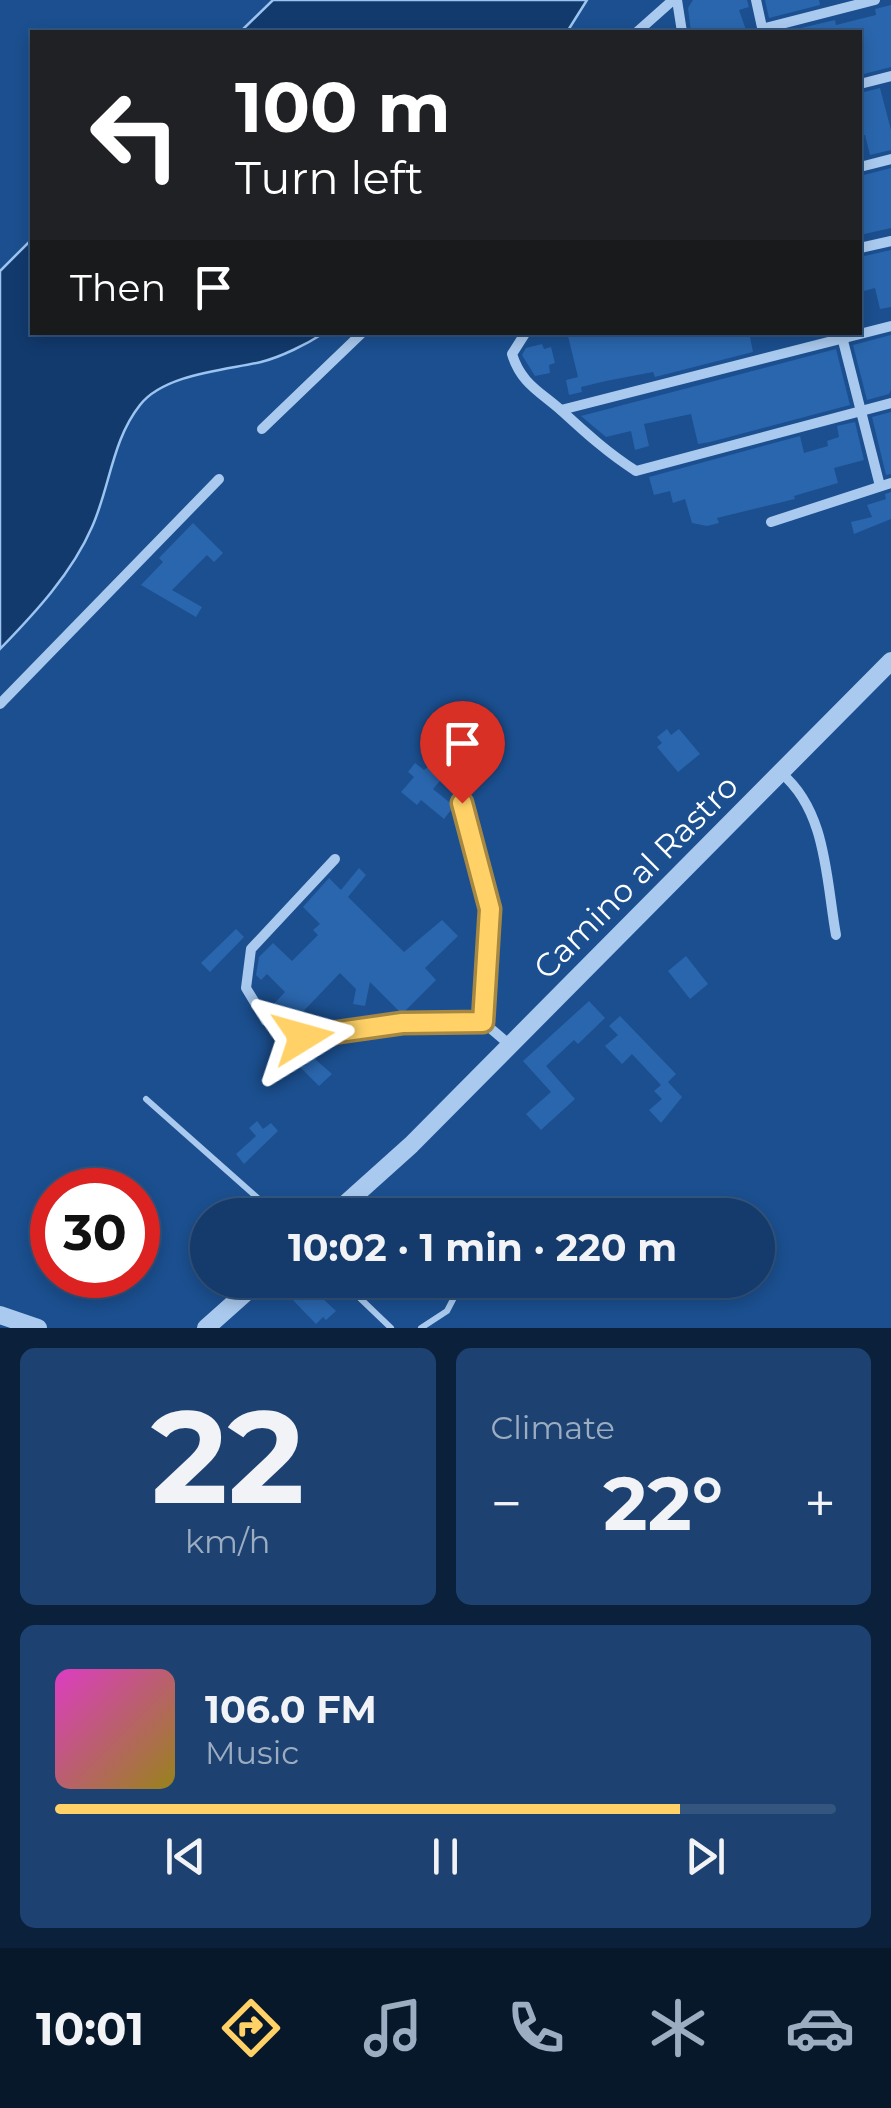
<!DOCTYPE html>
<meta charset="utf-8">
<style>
:root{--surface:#143b6b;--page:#1d4271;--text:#f1f3f6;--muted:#9dadc1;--line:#33557e;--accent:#ffd166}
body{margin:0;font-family:Montserrat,sans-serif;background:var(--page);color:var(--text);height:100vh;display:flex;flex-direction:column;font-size:38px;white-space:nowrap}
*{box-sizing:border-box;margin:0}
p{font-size:32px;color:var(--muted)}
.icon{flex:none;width:55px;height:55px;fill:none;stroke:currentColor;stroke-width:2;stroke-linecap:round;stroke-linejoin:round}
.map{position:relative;height:1328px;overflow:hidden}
.details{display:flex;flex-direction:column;gap:20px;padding:20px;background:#0b203b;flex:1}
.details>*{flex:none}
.hud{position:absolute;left:30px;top:30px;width:832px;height:305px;border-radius:0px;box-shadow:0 5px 15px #0003,0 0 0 2px var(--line);background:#202124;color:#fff;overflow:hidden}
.speed{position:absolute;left:30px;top:1168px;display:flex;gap:20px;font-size:50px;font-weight:700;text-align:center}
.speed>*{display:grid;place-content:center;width:130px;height:130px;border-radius:50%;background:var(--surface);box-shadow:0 5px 15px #0003,0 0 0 2px var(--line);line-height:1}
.speed .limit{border:15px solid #d22;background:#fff;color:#111}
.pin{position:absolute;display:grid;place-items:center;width:85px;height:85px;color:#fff;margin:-102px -42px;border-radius:50% 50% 50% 0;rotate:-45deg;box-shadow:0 0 10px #0007}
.pin .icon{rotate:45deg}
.me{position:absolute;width:110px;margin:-55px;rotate:82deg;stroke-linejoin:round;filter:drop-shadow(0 0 8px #0008)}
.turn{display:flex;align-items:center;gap:35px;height:210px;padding:0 40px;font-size:45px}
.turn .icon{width:130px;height:130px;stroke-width:2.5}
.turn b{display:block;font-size:70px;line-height:85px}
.then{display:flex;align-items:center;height:95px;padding:0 40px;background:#0003;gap:20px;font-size:38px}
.big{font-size:75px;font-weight:700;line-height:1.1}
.details .tile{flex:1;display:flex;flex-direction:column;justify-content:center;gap:15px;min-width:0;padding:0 35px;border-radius:15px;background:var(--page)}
.details .dial{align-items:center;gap:0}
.dial b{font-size:130px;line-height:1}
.song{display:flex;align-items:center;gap:30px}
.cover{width:120px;height:120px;border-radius:15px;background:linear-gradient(135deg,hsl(310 70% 55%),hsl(50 70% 35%))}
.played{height:10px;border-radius:5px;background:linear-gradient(90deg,var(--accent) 80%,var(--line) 80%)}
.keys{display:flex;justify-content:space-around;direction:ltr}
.heat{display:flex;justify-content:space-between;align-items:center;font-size:55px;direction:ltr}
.details .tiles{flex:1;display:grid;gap:20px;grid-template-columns:1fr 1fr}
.tile:last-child{grid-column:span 2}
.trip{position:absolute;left:190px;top:1198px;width:585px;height:100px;border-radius:50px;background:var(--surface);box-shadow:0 5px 15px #0003,0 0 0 2px var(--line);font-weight:700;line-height:100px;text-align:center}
.tab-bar{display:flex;height:160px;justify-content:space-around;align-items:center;background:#08182b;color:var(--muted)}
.tab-bar .icon{width:70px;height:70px}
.tab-bar .active{color:var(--accent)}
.tab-bar b{font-size:45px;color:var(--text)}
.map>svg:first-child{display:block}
.water{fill:#123a6d;stroke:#9cc4f0;stroke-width:2.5}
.building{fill:#2a66ad}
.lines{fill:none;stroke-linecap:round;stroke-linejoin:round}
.service{stroke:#a9c9ee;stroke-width:6}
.minor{stroke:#a9c9ee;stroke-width:10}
.tertiary{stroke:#a9c9ee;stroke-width:18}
.route-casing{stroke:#a68842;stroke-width:25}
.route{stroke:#ffd166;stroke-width:18}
.labels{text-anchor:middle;stroke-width:10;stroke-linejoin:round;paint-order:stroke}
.street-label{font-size:32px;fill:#fff;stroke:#1b4f8f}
</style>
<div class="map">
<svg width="891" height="1328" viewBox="0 0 891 1328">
<rect width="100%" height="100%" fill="#1b4f8f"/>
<g class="water">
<polygon points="273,0 587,0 567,32 240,32"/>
<path d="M32 239V332L324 333C307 344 281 357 261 362 226 370 164 374 140 405 112 440 110 487 92 527 72 573 35 613 0 649V271Z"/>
</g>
<g class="building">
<polygon points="693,0 747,0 749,7 739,10 746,30 753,28 754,32 691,32 688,8"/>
<polygon points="765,0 819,0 820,5 769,18"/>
<polygon points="891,5 891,67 860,75 860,32 784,32 835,20 836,25 876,15 875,9"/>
<polygon points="880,88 891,130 891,150 870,155 865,135 860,136 860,93"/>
<polygon points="891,168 891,228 860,235 860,176"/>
<polygon points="891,250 891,307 880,309 875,288 860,292 860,257"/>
<polygon points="567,332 749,332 753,352 655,377 653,372 606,381 581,387 582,392 569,395 566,380 578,377"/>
<polygon points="891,335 891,390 889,394 867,400 853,345"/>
<polygon points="542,344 544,349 551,347 555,363 549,365 550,373 535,376 522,355 526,348"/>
<polygon points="836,349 850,405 710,442 698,444 691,414 644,424 649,446 635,450 631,431 606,437 581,416"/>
<polygon points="891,412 891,474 886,475 872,417"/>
<polygon points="855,422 864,460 834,468 838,483 794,496 795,499 717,518 719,523 707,526 692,523 685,499 673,503 670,491 654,495 649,477 800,436 804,453 828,446 827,441 839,437 837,426"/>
<polygon points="891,492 891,519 854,534 851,522 872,517 867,505 886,499 885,494"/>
<polygon points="193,523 223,553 214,562 207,555 172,590 202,607 196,617 141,585 163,562 159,558"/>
<polygon points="472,724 475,736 486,733 489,747 477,750 471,755 472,759 458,763 449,730"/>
<polygon points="667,729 671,735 679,729 700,754 678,772 657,747 662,743 657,737"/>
<polygon points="415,763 424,770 432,764 445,775 433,789 454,806 444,819 421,800 417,805 401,792 414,777 408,772"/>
<polygon points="359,868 366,875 348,897 404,952 442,920 458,936 425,968 436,980 402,1014 370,982 365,1006 353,1004 356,989 340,973 296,1019 291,1013 285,1019 271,1007 285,992 267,974 261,980 256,975 259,957 273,943 292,961 318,935 313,930 320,924 303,907 329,878 341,890"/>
<polygon points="236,929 244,937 210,972 201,963"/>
<polygon points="686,956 708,984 690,999 668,971"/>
<polygon points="589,1001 605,1018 578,1044 574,1040 546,1066 575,1099 541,1130 526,1114 551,1092 523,1061"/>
<polygon points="620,1016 676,1074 668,1082 682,1097 661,1123 649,1110 662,1099 654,1091 661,1085 632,1054 622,1064 605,1046 618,1035 609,1026"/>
<polygon points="289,1042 296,1049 300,1046 332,1074 319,1086 282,1049"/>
<polygon points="257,1121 263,1129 271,1123 278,1131 244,1164 236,1154 256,1136 249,1128"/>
<polygon points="303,1280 336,1311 326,1320 323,1317 316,1324 289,1296"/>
</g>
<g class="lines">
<g class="service">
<polyline points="146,1099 277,1215"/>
<polyline points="341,1280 391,1328"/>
<polyline points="421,1328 447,1311 460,1286 457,1280"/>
</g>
<g class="minor">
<polyline points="677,0 682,32"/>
<polyline points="756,0 763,32"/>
<polyline points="762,29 875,0"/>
<polyline points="637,32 673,0"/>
<polyline points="860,84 891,76"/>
<polyline points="860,167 891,159"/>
<polyline points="860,248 891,241"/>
<path d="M526 332 512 354C521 384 541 392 563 412 587 434 608 453 636 471L891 403"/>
<polyline points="841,333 880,486"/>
<polyline points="561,410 891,326"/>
<polyline points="262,429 363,332"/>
<polyline points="771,522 891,483"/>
<polyline points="0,704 219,479"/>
<path d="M781 773C827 811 826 880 836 935"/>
<polyline points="463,803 490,909 483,1022"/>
<polyline points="335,859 251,949 246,988 266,1021 303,1037 401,1023 483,1022 510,1045"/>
</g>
<g class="tertiary">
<polyline points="333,1215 411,1145 891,661"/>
<polyline points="0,1315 38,1328"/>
<polyline points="206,1328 260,1280"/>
</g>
</g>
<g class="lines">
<defs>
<polyline id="route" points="303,1037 402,1023 483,1022 490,909 462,803"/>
</defs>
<use href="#route" class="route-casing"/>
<use href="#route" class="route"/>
</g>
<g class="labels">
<g class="street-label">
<text transform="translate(636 877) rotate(-45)" y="11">Camino al Rastro</text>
</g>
</g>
</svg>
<div class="speed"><div class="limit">30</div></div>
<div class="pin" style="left:462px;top:803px;background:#d93025"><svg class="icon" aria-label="arrive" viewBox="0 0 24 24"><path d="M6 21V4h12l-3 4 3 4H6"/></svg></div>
<svg class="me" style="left:303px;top:1037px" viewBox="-20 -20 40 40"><path d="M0-17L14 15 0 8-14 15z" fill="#ffd166" stroke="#fff" stroke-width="4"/></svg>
<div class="trip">10:02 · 1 min · 220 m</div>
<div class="hud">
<div class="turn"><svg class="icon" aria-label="left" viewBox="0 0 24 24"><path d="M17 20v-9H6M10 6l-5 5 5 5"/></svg><div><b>100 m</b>Turn left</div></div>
<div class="then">Then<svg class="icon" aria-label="arrive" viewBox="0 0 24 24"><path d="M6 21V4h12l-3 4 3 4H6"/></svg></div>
</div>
</div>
<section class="details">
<div class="tiles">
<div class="tile dial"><b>22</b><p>km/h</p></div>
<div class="tile"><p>Climate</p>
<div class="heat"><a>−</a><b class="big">22°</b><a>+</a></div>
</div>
<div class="tile">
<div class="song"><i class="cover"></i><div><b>106.0 FM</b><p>Music</p></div></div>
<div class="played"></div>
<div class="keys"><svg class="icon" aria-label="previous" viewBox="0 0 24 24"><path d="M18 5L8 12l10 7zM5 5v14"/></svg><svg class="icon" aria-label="pause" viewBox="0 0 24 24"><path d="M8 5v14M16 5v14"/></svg><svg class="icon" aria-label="next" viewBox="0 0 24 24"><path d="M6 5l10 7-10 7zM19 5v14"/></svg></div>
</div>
</div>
</section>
<nav class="tab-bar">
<b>10:01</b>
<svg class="icon active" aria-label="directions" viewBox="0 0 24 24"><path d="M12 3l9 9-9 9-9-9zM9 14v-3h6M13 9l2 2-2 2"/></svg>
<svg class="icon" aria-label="music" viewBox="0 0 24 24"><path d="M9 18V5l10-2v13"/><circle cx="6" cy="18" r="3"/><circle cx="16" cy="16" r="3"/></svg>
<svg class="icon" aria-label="phone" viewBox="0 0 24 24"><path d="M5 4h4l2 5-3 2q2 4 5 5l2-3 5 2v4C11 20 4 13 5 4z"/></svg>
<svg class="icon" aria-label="climate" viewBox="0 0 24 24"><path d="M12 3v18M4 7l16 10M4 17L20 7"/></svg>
<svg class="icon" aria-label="car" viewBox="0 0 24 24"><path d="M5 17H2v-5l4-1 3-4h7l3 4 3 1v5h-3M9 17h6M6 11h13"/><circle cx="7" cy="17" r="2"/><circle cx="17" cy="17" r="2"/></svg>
</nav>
